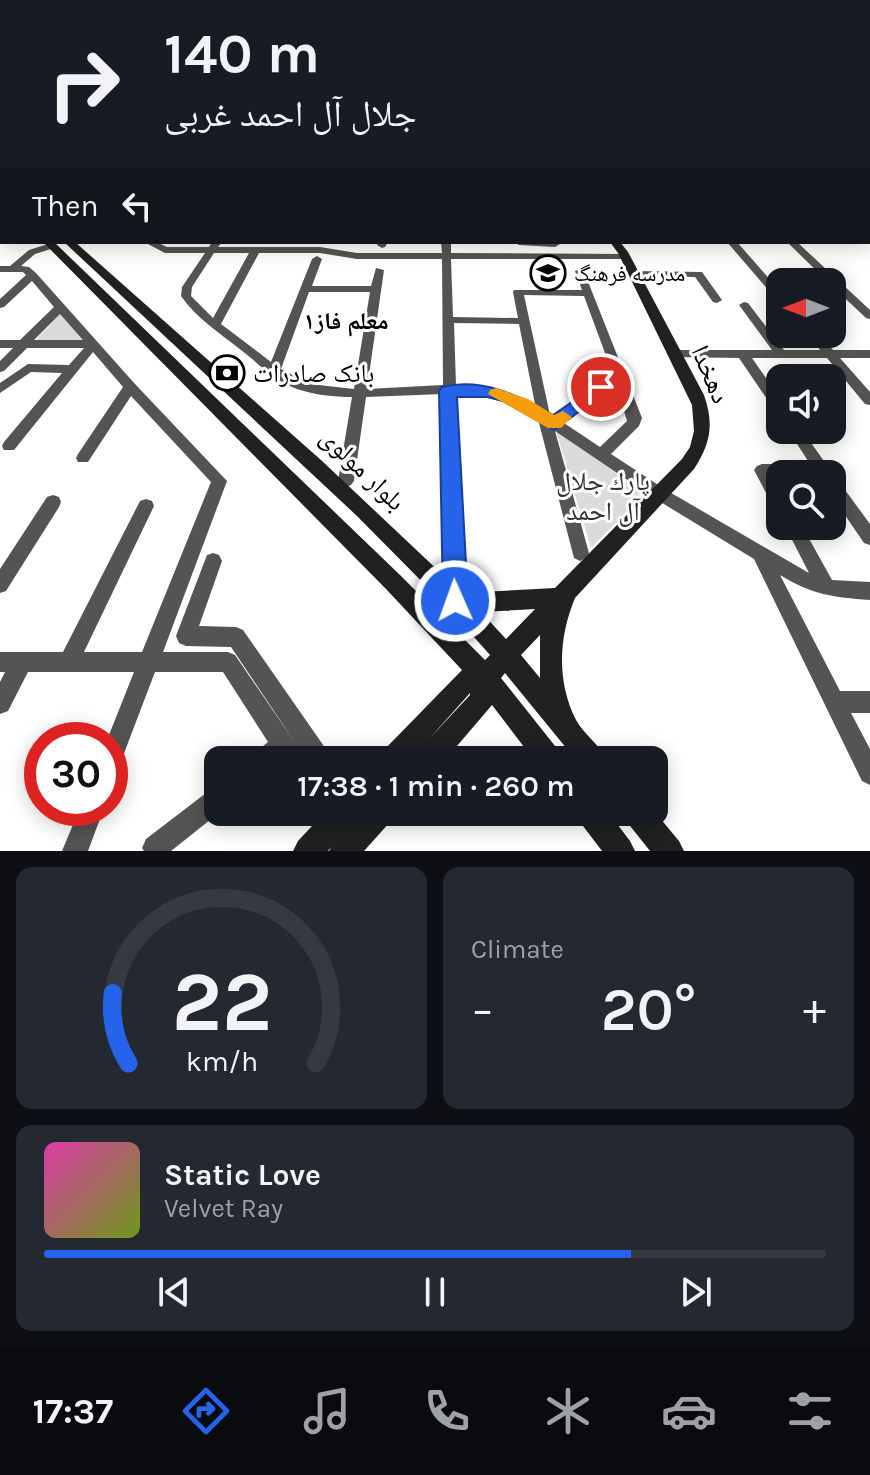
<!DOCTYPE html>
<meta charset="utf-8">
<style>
:root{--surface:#171b24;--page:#242831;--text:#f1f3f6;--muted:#9ea1a6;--line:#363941;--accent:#2563eb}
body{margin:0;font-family:Karla,"Noto Naskh Arabic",sans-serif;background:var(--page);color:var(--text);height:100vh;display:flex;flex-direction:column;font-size:30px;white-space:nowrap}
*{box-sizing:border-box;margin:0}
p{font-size:26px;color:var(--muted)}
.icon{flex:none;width:44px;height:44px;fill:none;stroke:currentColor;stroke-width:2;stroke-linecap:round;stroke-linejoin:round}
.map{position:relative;height:851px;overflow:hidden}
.panel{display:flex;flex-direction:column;gap:16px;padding:16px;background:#0d0f14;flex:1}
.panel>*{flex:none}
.hud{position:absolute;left:0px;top:0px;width:870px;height:244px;box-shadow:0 4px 20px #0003;background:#171b24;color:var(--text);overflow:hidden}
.needle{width:52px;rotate:270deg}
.controls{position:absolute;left:766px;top:268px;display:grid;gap:16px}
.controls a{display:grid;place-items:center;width:80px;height:80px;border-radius:16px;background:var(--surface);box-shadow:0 4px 20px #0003;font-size:40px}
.speed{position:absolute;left:24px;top:722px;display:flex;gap:16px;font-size:40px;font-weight:700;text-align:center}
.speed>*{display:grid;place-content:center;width:104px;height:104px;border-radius:50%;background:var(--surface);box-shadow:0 4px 20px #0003;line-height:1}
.speed .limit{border:12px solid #d22;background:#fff;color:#111}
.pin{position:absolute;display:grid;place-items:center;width:68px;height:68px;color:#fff;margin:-34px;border:4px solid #fff;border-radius:50%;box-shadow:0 2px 8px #0007}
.me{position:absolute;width:88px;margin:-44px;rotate:358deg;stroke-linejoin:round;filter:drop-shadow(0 0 6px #0008)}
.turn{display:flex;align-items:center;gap:28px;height:168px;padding:0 32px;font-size:36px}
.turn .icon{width:104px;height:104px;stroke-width:2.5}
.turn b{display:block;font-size:56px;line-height:68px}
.then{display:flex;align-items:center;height:76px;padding:0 32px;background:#0003;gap:16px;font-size:30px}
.big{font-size:60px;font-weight:600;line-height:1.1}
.panel .tile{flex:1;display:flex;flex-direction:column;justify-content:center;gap:12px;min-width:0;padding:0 28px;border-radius:16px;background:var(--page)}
.panel .dial{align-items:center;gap:0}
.dial svg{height:208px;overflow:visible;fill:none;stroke:var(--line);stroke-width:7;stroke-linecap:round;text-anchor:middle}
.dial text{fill:var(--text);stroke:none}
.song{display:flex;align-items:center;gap:24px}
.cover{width:96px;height:96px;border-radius:12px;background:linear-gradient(135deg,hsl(320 70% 55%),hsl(80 70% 35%))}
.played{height:8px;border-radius:4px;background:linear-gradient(90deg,var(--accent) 75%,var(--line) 75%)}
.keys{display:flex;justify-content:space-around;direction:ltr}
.heat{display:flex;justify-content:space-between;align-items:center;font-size:44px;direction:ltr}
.panel .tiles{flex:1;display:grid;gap:16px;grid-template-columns:1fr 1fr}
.tile:last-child{grid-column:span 2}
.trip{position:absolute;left:204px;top:746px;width:464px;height:80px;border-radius:16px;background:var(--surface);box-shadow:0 4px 20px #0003;font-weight:600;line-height:80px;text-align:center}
.menu{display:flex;height:128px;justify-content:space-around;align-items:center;background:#090b0e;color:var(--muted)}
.menu .icon{width:56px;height:56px}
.menu .on{color:var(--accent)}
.menu b{font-size:36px;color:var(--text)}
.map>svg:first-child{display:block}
.green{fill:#dbdbdb}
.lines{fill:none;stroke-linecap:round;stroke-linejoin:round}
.street{fill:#545454;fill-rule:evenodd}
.secondary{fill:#212121;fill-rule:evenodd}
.route{fill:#2563eb;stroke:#184099;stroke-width:2}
.slow{fill:#f59e0b}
.labels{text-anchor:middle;stroke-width:6;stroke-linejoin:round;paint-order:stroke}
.far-poi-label{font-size:22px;fill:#000;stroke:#fff;text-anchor:start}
.far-neighbourhood-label{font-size:24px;font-weight:bold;fill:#000;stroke:#fff}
.poi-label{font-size:26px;fill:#000;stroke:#fff;text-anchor:start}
.street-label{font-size:26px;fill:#000;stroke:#fff}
.park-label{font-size:26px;fill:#323232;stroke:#fff}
</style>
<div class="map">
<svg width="870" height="851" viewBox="0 0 870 851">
<rect width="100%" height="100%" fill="#fff"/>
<g class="green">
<polygon points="61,313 84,341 35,341"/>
<polygon points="556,431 645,493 591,548"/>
</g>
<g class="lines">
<g class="street">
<polygon points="868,106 870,106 870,109 868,108"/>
<polygon points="2,110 2,114 0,115 0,111"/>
<polygon points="2,127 2,131 0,132 0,128"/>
<rect x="868" y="132" width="2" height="4"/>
<polygon points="2,146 2,150 0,151 0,147"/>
<rect x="868" y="149" width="2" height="4"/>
<rect x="868" y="161" width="2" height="6"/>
<rect x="0" y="170" width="2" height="6"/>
<polygon points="2,214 2,220 0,221 0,215"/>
<path d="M144 242H156L167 247H209L212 242H222L218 247H320L357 253H442L441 242H451V253L628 254V258L625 259H451L453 317 518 318 513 292 514 290H582L575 271 583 269 642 418 639 426 611 454 666 490 809 573 785 526H802L832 580 870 582V600C832 597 813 595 780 575L840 691H870V713H851L870 749V785L862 781 754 559 654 498 555 431 589 553 586 558 580 561 574 558 538 419C512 402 487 396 456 394L464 601 462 607 455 610 448 607 446 601 443 394 366 397 354 481 351 485 346 487 341 485 338 481 352 397C334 397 315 395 297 389 275 381 259 364 241 350 220 333 197 319 181 296L182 287 205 253H165ZM214 253H249L213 318 191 296 192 287ZM259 253H320L357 259H442L443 385 367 389 384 270 376 268 371 286H312L322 259 317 256 312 259 271 362 221 324ZM309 292H370L354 389 310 384 281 369ZM524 295 584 296 612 372 554 417 550 415ZM454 323 519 324 535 404 502 391 456 386ZM615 382 627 421 600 447 564 423Z"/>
<polygon points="378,242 388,242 385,247 382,248 377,245"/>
<polygon points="514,242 558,242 560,244 555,247 519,245"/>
<polygon points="727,242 737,242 780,291 780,300 776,299"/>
<polygon points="787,242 797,242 870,310 870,319 866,318 832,286 832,282 828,282"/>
<path d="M51 243 54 244V248L35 254 21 266 29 267 36 273 135 384 227 481 163 652H228L235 655 296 744 231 647 186 646 179 643 176 636 207 555 213 553 219 555 222 561 199 626 236 627 243 630 328 752 331 760H306L301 752 304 760H253L256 752 268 742 223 672H155L118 769 110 773V740H107L134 672H28L8 711 0 714V682L5 672H0V652H63L140 501 146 499 152 501 154 506 84 652H142L211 482 131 396 88 462H78L76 458 78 454 123 387 93 352 14 450H4L2 446 4 442 62 373 31 372 0 393V383L28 364 69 365 84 348H27L4 371 0 372V361L13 348H0V340H20L54 307 32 281 4 307 0 308V299L26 275 23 272H0V266H10L29 250ZM60 314 83 340H34Z"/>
<polygon points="634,271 702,272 722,300 717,303 713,302 695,277 630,276 629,274"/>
<polygon points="744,302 748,303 784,350 820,350 807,334 819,334 833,350 870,350 870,358 840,358 870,392 870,405 865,404 827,358 752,358 780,398 780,413 775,411 739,358 671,357 669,354 671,351 675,350 772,350 739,305"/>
<polygon points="788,430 802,430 833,474 773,476 780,488 780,510 774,508 754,470 757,466 762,464 810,464"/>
<polygon points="832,477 837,479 870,524 870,545 864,543 832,496"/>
<polygon points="53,495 59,497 61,502 59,507 6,591 0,593 0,569 47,497"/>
<polygon points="218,786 220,812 171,851 144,851 142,848 146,839 210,790"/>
<polygon points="80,808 104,808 88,851 62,851"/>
</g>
<g class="secondary">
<rect x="868" y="115" width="2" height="4"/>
<rect x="868" y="175" width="2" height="6"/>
<rect x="0" y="196" width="2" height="6"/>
<path d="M43 242H54L400 575 485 660 490 655 450 610 357 516 64 242H75L321 460 462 593 555 588 682 459 690 447 694 431 692 405 618 253 610 242H620L628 252 704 395C714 424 711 443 694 469L575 598C559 636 556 681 576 720 584 735 600 744 606 760H576L505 673 501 678 559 751 563 760H534L492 705 445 760H414L417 751 410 760H379L383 751 462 670 386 589ZM535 609 506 639 481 612ZM540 635V678L521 655ZM470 693V695L429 739Z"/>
<polygon points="654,811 679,841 684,851 650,851 627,822 623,812"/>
<polygon points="325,812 358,812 356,817 361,812 394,812 390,822 364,851 329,851 331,847 328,851 293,851 298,841"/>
<polygon points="576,812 608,812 630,841 635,851 602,851 580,822"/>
</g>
</g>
<linearGradient id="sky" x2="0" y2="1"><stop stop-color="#8cadcc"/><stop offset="0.47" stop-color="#fff"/><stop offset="1" stop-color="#fff" stop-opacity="0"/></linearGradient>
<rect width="870" height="226" fill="url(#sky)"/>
<path class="route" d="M601 382 609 387 607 391 554 430 503 401 488 397H457L468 601 464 609 455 612 447 609 443 601 439 391 442 387C483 377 519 396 553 415Z"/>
<polygon class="slow" points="496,388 528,399 554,415 563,411 572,417 561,428 548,428 488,394 490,390"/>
<defs>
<symbol id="school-ring" viewBox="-11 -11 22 22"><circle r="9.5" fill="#fff" stroke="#000" stroke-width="1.5"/><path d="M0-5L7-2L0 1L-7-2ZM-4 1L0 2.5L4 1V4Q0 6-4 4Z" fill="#000"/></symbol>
<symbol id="bank-ring" viewBox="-11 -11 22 22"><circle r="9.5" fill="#fff" stroke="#000" stroke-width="1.5"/><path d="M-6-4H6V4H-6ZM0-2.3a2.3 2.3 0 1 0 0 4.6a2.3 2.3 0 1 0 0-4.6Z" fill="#000"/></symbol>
</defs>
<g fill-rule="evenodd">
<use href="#school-ring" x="528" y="253" width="40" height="40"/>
<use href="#bank-ring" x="207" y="353" width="40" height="40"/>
</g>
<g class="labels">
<g class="far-poi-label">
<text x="574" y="281">مدرسه فرهنگ</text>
</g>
<g class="far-neighbourhood-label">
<text x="346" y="329">معلم فاز۱</text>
</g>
<g class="poi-label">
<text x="253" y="382">بانک صادرات</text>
</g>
<g class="street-label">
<text transform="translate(711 374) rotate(67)" y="9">دهخدا</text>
<text transform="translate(363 469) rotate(44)" y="9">بلوار مولوی</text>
</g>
<g class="park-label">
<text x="603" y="490">پارك جلال<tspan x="603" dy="30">آل احمد</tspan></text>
</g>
</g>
</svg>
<div class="controls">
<a><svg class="needle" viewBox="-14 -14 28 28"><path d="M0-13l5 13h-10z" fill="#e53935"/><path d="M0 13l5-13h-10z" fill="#9ea1a6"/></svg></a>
<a><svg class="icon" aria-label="sound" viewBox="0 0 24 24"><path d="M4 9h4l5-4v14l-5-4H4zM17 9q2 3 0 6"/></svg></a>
<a><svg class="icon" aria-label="search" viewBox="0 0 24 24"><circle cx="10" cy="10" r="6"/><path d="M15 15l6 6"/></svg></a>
</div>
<div class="speed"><div class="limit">30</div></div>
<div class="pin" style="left:601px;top:387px;background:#d93025"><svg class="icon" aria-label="arrive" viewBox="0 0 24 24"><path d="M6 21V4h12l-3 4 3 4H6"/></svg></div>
<svg class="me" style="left:455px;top:601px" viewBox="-20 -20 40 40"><circle r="17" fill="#2563eb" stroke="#fff" stroke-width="3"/><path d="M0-11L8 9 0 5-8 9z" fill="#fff"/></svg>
<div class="trip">17:38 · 1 min · 260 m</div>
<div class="hud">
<div class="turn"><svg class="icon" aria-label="right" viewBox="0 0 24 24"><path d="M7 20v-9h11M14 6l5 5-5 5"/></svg><div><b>140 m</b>جلال آل احمد غربی</div></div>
<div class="then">Then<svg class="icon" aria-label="left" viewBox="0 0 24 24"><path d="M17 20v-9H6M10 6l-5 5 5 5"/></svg></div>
</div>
</div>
<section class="panel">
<div class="tiles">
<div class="tile dial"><svg viewBox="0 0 100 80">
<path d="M14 69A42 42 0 1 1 86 69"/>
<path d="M14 69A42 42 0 0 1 8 42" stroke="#2563eb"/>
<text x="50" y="56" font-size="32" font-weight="700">22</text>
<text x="50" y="72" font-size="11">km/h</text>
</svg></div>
<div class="tile"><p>Climate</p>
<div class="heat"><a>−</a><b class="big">20°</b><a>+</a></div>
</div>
<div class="tile">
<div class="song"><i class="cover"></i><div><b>Static Love</b><p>Velvet Ray</p></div></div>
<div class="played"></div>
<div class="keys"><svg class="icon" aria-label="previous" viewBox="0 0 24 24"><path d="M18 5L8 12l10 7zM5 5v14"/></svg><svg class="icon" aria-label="pause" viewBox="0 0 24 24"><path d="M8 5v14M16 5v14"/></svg><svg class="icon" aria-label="next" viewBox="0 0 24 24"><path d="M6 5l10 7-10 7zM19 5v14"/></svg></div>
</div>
</div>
</section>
<nav class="menu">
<b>17:37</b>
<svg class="icon on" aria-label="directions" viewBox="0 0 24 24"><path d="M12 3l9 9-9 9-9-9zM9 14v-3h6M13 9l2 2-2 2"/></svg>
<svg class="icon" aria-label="music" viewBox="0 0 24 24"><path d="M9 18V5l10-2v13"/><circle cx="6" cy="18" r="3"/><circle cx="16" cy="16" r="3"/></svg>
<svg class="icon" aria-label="phone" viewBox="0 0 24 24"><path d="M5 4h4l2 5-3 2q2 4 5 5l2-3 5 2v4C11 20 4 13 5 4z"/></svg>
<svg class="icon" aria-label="climate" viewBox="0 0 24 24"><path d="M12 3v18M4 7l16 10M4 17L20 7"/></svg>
<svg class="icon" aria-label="car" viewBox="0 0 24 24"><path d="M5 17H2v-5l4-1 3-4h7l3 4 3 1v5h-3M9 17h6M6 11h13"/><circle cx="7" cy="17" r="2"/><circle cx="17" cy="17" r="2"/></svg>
<svg class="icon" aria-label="filters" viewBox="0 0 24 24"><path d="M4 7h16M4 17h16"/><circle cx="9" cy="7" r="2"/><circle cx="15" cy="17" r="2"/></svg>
</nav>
